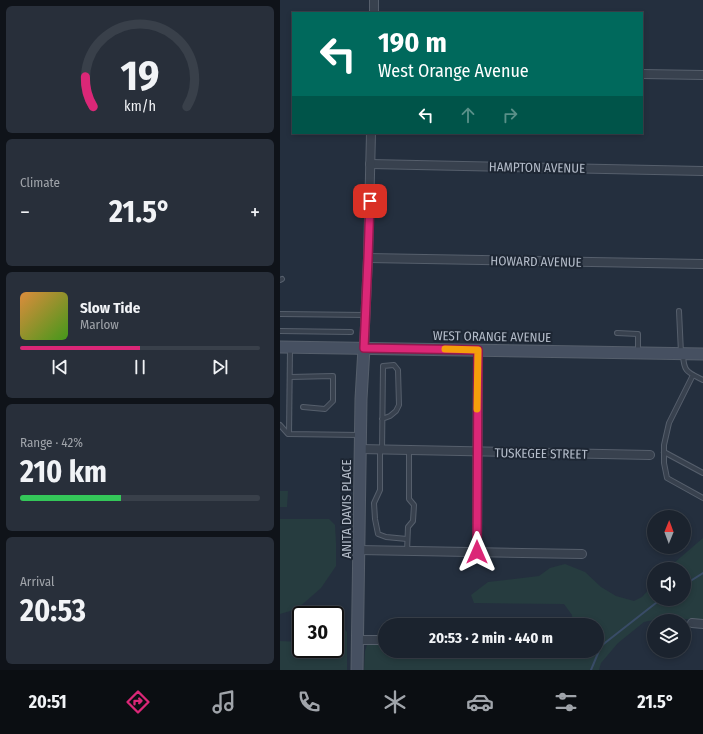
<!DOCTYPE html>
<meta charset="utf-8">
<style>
:root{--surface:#1b232e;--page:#282f3a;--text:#f1f3f6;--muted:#a0a4aa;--line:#39404a;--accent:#db2777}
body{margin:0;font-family:"Fira Sans Condensed",sans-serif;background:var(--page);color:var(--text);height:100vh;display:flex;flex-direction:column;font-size:15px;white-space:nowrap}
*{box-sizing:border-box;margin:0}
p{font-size:13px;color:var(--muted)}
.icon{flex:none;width:22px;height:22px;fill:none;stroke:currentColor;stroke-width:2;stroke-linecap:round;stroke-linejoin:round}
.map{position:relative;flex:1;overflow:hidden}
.sheet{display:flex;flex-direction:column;gap:6px;padding:6px;background:#0f1319;width:280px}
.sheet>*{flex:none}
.top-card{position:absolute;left:12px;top:12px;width:351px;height:122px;border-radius:0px;box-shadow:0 2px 6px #0003,0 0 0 1px var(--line);background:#00695c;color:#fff;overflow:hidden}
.needle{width:26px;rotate:1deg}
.tools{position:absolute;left:367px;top:510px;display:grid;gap:8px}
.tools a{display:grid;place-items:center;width:44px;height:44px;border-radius:50%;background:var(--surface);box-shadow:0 2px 6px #0003,0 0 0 1px var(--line);font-size:20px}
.speed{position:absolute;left:12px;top:606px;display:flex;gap:8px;font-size:20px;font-weight:700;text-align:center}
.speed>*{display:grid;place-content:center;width:52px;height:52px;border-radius:50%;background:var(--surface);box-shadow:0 2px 6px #0003,0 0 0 1px var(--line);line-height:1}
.speed .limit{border:2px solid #111;border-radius:6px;background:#fff;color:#111}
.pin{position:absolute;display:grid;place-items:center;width:34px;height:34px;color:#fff;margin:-17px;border-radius:8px;box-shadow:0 2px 6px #0006}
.me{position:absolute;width:44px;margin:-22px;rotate:0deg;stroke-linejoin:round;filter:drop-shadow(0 0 3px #0008)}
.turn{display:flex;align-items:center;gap:14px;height:84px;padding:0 20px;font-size:18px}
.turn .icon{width:52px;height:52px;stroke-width:2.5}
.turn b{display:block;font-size:28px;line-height:34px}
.lanes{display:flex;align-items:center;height:38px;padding:0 20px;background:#0003;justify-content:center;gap:20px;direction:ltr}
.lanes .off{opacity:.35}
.big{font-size:30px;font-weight:700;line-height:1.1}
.sheet .card{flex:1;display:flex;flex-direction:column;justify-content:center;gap:6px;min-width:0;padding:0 14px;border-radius:6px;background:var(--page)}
.sheet .dial{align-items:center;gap:0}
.dial svg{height:104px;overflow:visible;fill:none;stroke:var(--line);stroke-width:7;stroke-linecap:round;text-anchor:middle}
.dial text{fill:var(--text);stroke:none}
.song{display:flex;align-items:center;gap:12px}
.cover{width:48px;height:48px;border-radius:6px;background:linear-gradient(135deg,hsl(30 70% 55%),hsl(100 70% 35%))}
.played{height:4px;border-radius:2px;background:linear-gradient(90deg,var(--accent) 50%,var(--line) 50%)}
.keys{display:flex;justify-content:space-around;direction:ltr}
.heat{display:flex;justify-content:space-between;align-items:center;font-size:22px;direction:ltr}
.charge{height:6px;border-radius:3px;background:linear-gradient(90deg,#34c759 42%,var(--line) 0)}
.trip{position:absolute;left:98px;top:618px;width:226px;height:40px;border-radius:20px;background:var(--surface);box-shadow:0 2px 6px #0003,0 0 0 1px var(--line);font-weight:700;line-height:40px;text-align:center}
.tabs{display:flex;height:64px;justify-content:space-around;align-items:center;background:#0b0e12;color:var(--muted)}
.tabs .icon{width:28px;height:28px}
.tabs .current{color:var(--accent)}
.tabs b{font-size:18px;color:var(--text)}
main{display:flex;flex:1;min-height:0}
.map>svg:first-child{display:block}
.green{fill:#263c3f}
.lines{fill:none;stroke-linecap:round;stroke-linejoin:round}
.stream{stroke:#394c67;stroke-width:2}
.lane-casing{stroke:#565f6c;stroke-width:6}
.street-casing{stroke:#565f6c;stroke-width:10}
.secondary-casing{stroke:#565f6c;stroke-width:13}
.lane{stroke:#38414e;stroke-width:4}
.street{stroke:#38414e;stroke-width:8}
.secondary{stroke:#465061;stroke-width:11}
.route-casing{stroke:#8e194d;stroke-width:10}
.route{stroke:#db2777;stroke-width:7}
.slow{stroke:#f59e0b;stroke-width:7}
.labels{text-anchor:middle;stroke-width:4;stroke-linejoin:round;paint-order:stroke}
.street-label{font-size:13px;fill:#b4bcc9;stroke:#1d2633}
</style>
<main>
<section class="sheet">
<div class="card dial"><svg viewBox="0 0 100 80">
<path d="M14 69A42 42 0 1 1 86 69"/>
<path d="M14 69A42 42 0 0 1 8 46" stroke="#db2777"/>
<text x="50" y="56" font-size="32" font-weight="700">19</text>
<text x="50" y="72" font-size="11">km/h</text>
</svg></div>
<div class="card"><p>Climate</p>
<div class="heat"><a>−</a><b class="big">21.5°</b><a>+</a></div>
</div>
<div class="card">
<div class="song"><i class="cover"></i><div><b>Slow Tide</b><p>Marlow</p></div></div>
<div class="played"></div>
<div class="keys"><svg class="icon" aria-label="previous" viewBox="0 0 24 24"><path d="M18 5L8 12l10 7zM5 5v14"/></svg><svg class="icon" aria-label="pause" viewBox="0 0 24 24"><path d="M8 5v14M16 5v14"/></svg><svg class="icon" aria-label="next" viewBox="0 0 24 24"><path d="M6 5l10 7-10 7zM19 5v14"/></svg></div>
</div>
<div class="card"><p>Range · 42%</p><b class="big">210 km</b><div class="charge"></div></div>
<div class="card"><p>Arrival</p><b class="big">20:53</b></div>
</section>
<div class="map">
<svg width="423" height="670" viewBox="0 0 423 670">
<rect width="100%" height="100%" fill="#242f3e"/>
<g class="green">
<polygon points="0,491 8,491 7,507 0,507"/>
<polygon points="0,519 49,519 55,525 56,543 56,566 41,588 17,609 0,614"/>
<polygon points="423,538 423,620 383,618 364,622 338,643 321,663 319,670 84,670 85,651 87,645 92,643 105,643 105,651 317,651 317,625 293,625 292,615 284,604 194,603 191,595 208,582 259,576 270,568 285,564 305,572 321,587 336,596 354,601 362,597 374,584 374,599 404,599 404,569 387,569"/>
<polygon points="55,627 63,627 67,632 67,670 0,670 0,641 21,642 21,649 55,649"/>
</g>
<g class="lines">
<g class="stream">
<polyline points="404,585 423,573"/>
<polyline points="311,670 321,646 381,599"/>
</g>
<defs>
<g id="lane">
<polyline points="0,280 2,279"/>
<polyline points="399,311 401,353"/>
<polyline points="0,314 86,315"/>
<polyline points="0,331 71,332"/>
<polyline points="337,333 358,334 358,352"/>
<path d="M403 355C404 373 408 372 423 380"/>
<polyline points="413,375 389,423 384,445 384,463 387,478 423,498"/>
<polyline points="10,377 53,376 53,401 45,409 23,407"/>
<polyline points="0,425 8,434 80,435"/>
<polyline points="9,434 10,349"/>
<polyline points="100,450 100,490 94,503 95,519 98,534 106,537 127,539"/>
<polyline points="102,450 103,366 114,365 118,370 119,405 116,411 110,416 102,419"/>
<polyline points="384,452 423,473"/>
<polyline points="127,551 128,527 133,521 134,505 129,499 129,450"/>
</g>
<g id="street">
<polyline points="94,13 94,0"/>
<polyline points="362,74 423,75"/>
<polyline points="90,164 423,171"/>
<polyline points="88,258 423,264"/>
<polyline points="84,348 88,258 91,133"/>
<polyline points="80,449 370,455"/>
<polyline points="79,550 302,554"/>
<polyline points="197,552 198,350"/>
<polyline points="412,623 423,624"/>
<polyline points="78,640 105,640"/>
</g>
<g id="secondary">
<polyline points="0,347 423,354"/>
<polyline points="77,670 81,399 84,348"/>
</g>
</defs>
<use href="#lane" class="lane-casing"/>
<use href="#street" class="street-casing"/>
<use href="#secondary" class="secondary-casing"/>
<use href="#lane" class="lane"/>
<use href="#street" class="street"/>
<use href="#secondary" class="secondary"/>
</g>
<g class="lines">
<defs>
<polyline id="route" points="90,201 88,258 84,348 198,350 197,552"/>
</defs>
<use href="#route" class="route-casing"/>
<use href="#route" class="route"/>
<polyline class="slow" points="165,349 198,350 197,409"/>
</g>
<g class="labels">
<g class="street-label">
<text transform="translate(257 167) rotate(1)" y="5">HAMPTON AVENUE</text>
<text transform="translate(256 261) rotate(1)" y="5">HOWARD AVENUE</text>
<text transform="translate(212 336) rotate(1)" y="5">WEST ORANGE AVENUE</text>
<text transform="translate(261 453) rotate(1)" y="5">TUSKEGEE STREET</text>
<text transform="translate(66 509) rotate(-90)" y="5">ANITA DAVIS PLACE</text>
</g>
</g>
</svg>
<div class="tools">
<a><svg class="needle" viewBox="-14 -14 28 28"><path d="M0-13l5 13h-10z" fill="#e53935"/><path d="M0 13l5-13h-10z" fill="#a0a4aa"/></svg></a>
<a><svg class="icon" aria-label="sound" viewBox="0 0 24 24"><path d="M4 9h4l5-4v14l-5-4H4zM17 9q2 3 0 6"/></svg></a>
<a><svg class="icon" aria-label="layers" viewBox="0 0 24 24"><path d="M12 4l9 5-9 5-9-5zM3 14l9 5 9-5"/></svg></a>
</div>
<div class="speed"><div class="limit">30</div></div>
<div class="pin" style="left:90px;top:201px;background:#d93025"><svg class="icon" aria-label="arrive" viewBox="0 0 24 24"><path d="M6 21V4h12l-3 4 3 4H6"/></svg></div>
<svg class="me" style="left:197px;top:552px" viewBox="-20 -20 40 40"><path d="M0-17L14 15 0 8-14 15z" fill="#db2777" stroke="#fff" stroke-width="4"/></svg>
<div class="trip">20:53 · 2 min · 440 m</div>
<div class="top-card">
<div class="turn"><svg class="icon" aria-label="left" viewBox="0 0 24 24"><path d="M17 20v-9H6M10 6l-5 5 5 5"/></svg><div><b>190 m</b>West Orange Avenue</div></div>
<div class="lanes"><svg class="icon" aria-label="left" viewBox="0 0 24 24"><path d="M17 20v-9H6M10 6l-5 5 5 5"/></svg><svg class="icon off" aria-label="ahead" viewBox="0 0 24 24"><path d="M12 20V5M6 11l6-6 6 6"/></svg><svg class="icon off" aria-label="right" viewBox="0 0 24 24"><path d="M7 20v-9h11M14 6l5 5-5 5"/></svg></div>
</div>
</div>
</main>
<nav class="tabs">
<b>20:51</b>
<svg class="icon current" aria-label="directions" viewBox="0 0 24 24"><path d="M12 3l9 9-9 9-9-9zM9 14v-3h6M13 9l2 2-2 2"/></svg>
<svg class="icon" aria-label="music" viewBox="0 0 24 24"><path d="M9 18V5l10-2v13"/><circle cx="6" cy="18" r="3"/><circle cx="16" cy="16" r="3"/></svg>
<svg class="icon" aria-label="phone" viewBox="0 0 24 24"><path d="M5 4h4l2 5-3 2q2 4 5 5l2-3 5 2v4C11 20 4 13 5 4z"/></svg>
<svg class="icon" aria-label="climate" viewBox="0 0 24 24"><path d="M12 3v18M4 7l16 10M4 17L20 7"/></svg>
<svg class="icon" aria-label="car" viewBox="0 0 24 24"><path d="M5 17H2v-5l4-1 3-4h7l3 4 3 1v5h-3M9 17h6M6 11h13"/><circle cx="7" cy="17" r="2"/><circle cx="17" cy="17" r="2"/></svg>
<svg class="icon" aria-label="filters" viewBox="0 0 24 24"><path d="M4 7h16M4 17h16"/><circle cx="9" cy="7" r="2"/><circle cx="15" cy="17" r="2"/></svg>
<b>21.5°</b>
</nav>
